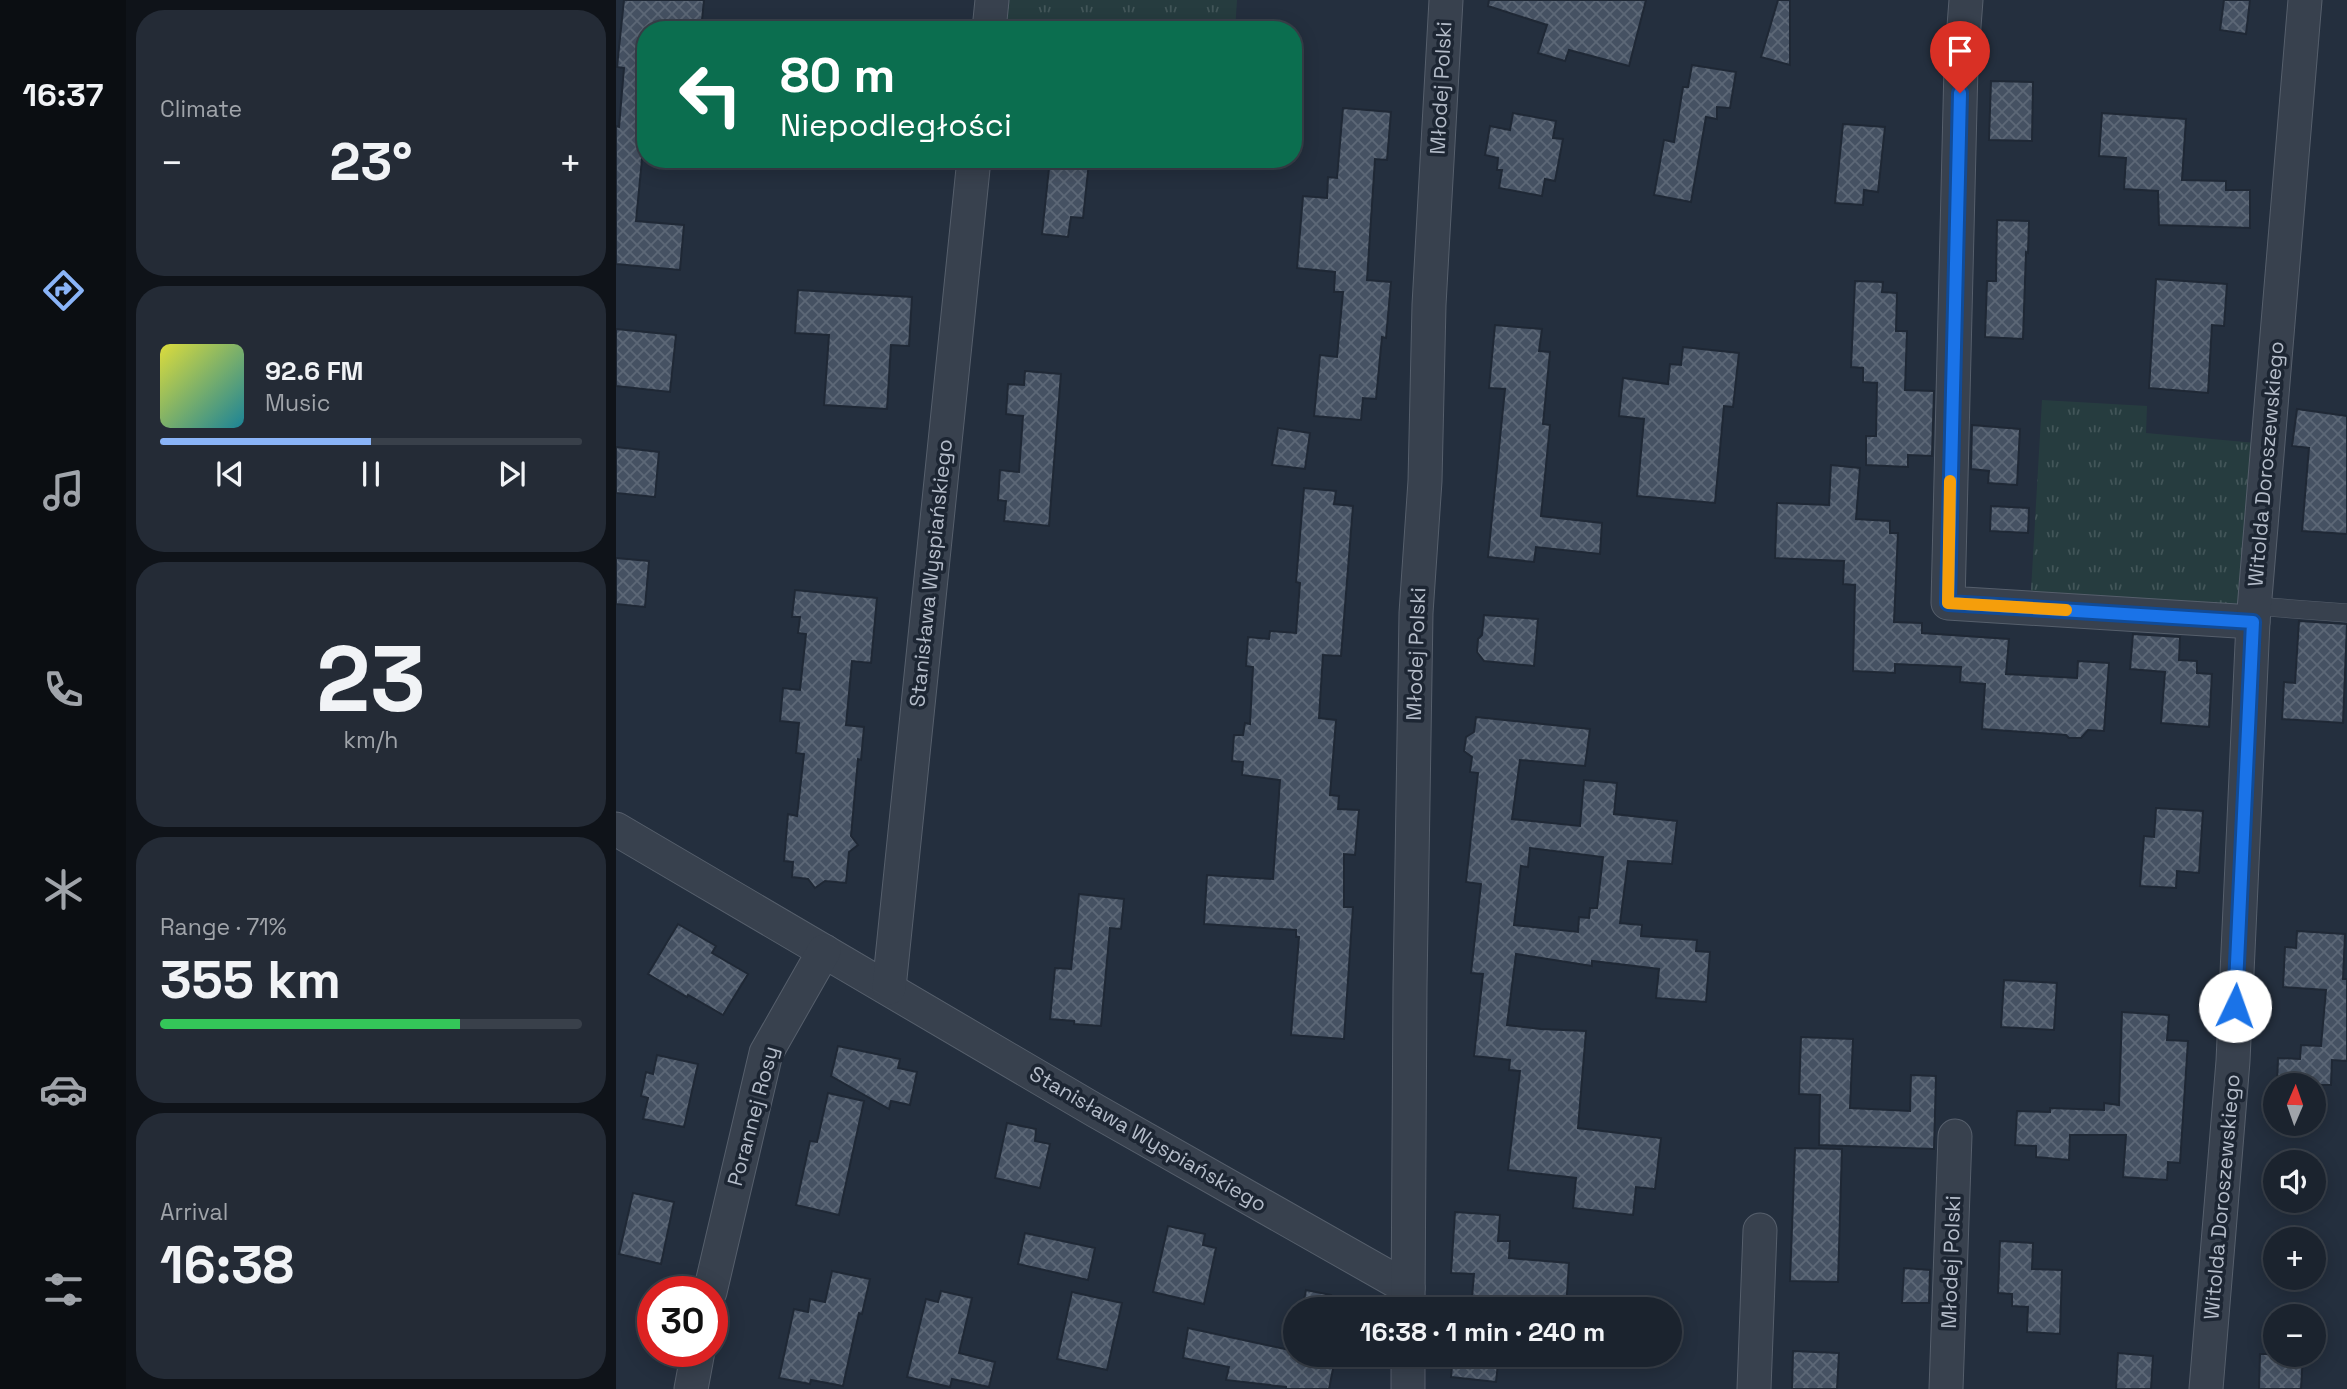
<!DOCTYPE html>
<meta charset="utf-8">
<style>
:root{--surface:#1b232e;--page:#242b36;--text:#f1f3f6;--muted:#a0a4aa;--line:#39404a;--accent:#8ab4f8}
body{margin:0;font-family:"Space Grotesk",sans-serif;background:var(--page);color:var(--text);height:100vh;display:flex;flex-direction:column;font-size:26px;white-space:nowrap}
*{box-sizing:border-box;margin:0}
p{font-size:23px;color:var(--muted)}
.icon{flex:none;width:38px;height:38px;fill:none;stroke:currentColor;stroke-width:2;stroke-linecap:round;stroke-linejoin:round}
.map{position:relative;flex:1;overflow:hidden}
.panel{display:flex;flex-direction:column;gap:10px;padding:10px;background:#0f1319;width:490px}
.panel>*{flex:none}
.guide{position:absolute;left:21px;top:21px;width:665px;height:147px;border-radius:28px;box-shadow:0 4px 18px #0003,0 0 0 2px var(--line);background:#0b6e4f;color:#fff;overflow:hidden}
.needle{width:46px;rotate:2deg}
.fabs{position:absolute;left:1647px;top:1073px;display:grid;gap:14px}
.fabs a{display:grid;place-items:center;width:63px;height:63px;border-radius:50%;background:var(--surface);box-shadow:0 4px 18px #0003,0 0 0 2px var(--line);font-size:35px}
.speed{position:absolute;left:21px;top:1276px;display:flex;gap:14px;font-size:35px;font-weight:700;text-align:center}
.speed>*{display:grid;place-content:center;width:91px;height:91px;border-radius:50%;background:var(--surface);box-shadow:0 4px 18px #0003,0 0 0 2px var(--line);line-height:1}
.speed .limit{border:10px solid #d22;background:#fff;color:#111}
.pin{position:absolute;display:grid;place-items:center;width:60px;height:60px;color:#fff;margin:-72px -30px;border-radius:50% 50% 50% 0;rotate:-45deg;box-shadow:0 0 7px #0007}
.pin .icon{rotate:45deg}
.me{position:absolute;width:77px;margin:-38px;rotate:3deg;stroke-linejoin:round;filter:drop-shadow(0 0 5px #0008)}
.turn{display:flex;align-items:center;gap:24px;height:147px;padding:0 28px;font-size:32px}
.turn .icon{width:91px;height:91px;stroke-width:2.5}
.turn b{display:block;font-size:49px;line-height:60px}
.big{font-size:52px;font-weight:600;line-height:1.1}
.panel .tile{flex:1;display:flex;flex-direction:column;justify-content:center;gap:10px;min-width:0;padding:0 24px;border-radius:28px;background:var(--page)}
.panel .dial{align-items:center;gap:0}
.dial b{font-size:91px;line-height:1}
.song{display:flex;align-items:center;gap:21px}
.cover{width:84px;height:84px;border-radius:10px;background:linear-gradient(135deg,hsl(60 70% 55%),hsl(190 70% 35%))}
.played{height:7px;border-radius:4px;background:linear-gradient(90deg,var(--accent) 50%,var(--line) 50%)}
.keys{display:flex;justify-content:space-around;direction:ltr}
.heat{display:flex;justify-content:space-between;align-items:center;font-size:38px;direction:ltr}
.charge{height:10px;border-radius:5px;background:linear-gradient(90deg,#34c759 71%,var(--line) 0)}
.trip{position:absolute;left:667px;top:1297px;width:399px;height:70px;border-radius:35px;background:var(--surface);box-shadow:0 4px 18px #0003,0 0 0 2px var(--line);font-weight:600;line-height:70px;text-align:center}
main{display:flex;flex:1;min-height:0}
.menu{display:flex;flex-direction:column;width:126px;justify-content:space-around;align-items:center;background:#0b0e12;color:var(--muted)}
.menu .icon{width:49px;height:49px}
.menu .current{color:var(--accent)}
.menu b{font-size:32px;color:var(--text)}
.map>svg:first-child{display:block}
.grass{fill:url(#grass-tufts)}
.building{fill:url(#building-cross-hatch);stroke:#1f2835;stroke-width:2;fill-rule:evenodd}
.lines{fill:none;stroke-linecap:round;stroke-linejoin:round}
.lane-casing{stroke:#565f6c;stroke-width:19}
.street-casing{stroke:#565f6c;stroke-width:35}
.lane{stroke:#38414e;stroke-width:18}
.street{stroke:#38414e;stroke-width:33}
.route-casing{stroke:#114b97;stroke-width:18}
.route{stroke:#1a73e8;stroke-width:12}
.slow{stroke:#f59e0b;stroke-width:12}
.labels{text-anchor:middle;stroke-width:7;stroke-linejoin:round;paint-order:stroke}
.street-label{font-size:21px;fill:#b4bcc9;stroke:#1d2633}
</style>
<main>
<nav class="menu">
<b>16:37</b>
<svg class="icon current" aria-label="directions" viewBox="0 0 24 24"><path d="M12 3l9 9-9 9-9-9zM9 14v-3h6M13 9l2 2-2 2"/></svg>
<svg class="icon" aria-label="music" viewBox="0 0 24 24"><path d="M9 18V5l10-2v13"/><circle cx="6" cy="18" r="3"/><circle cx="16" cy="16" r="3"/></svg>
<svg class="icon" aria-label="phone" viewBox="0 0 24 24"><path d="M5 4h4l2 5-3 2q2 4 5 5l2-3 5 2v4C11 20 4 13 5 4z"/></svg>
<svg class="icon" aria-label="climate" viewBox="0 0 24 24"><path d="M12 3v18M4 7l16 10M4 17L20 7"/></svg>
<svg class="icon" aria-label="car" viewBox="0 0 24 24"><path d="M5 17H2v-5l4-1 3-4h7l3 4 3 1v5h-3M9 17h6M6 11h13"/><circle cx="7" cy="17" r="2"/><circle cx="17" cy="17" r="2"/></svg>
<svg class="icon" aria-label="filters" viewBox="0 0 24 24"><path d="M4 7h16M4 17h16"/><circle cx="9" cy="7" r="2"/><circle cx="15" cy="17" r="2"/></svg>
</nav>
<section class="panel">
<div class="tile"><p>Climate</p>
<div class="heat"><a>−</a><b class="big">23°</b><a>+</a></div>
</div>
<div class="tile">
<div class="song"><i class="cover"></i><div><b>92.6 FM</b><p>Music</p></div></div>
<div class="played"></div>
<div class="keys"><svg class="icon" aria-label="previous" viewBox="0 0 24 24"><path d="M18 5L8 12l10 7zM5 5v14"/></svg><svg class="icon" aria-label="pause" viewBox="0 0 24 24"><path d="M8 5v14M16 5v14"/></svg><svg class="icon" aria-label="next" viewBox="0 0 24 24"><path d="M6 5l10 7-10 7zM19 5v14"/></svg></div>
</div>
<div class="tile dial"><b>23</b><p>km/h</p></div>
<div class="tile"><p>Range · 71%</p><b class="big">355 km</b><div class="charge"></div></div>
<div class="tile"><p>Arrival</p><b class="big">16:38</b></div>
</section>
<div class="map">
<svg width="1731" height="1389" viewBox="0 0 1731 1389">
<defs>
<pattern id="grass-tufts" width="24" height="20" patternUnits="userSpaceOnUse" patternTransform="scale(1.75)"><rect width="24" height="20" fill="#263c3f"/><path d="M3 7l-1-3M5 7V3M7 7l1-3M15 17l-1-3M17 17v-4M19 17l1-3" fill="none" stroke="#435659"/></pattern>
<pattern id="building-cross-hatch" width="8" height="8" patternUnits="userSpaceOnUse" patternTransform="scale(1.75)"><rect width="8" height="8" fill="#455162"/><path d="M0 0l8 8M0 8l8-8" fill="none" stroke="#5d6877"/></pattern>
</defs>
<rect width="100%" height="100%" fill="#242f3e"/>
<g class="grass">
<polygon points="360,0 621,0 619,30 357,30"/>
<polygon points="1426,400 1531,406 1530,433 1640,443 1637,622 1414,608"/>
</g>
<g class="building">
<polygon points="8,0 88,0 85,30 30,30 30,150 27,149 20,221 68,225 64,270 0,264 0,126 3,127 8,68 1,67"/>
<polygon points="873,0 1030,0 1013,66 953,50 949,61 922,53 931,25 872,6"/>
<polygon points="1162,0 1174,0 1174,65 1145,57"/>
<polygon points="1608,0 1634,0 1630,34 1604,30"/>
<polygon points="1076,65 1120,72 1114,108 1101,107 1101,119 1090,117 1075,202 1038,195 1048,140 1058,142 1067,87 1072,87"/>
<polygon points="1375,81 1417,82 1416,141 1373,140"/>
<polygon points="727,108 775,112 771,160 759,159 751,280 775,282 770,338 766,337 760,399 747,398 745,420 698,416 704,355 721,357 727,292 718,292 719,272 681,268 687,196 711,198 712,177 721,178"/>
<polygon points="897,113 940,121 937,138 947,139 939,181 929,179 926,196 883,188 886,170 881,170 882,158 869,155 874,126 894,130"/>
<polygon points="1486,113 1570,119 1566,180 1610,181 1610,190 1634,190 1634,228 1543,225 1542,191 1508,189 1510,158 1483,156"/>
<polygon points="1227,124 1269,127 1262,192 1248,190 1247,205 1219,203"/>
<polygon points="434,159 473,162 467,218 455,217 452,237 426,234"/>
<polygon points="1381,220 1413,221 1412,253 1410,252 1407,339 1369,337 1371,281 1380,281"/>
<polygon points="1540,279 1611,284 1608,326 1596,325 1592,393 1533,388"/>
<polygon points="1239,281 1267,282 1266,292 1281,293 1280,331 1291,331 1289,390 1318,391 1316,456 1292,455 1292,467 1250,465 1250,436 1260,436 1261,383 1247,382 1247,368 1235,367"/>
<polygon points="182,290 296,297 293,346 275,345 271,409 208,405 213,335 179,333"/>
<polygon points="879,325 926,329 923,351 934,352 927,424 934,425 925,516 986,523 984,554 920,547 918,562 872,557 889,389 873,388"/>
<polygon points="0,329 60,335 54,392 0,386"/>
<polygon points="1067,347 1123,353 1117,407 1108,406 1099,503 1021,496 1028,419 1003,416 1007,378 1052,384 1054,364 1065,365"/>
<polygon points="409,371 445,374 433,526 388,521 390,501 382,500 384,470 403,472 407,416 390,414 392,384 408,385"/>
<polygon points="1681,409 1731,416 1731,534 1686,531 1693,448 1676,446"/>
<polygon points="1356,425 1404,429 1401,485 1372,483 1373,471 1355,469"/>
<polygon points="662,428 694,433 689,469 656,465"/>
<polygon points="0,447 43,452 39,497 0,493"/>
<polygon points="1215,465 1244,468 1240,519 1274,521 1274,533 1282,533 1278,622 1306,623 1306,633 1393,639 1390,674 1461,678 1462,661 1493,663 1488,731 1472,730 1465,738 1453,738 1450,735 1366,729 1369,684 1344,682 1345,667 1279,664 1279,673 1237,671 1239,585 1227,584 1228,561 1159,558 1161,503 1213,505"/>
<polygon points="688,488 720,491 718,504 737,506 725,656 707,655 703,718 720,720 714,795 723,796 722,809 743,810 739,855 728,854 728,907 737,907 728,1039 675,1035 683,937 680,937 680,930 588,924 591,875 657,879 664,780 626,775 627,762 616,761 618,735 627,735 629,723 634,724 637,667 630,666 632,637 653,639 654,631 680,633 684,583 680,582"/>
<polygon points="1375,506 1413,508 1412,533 1374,531"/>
<polygon points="0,558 33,561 29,607 0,604"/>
<polygon points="179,590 261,598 255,663 236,661 230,725 248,727 245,760 242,759 235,836 242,845 233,852 230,883 209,881 199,888 192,879 176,877 177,862 168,861 172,814 181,816 188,754 180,753 183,723 164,721 167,688 184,690 190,634 182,633 184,617 176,617"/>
<polygon points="868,615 922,619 918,666 868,661 861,652 862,639 866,635"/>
<polygon points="1683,621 1731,624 1727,723 1666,719 1668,682 1679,683"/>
<polygon points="1517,634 1564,637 1563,660 1581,661 1581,673 1596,674 1593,727 1545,723 1549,672 1514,669"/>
<path d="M860 717 974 729 969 766 904 760 896 819 964 826 968 780 1001 783 998 814 1061 821 1056 864 1012 861 1004 923 1026 925 1025 936 1081 940 1080 951 1094 952 1090 1002 1040 998 1043 969 976 961V966L900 954 891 1025 925 1029 970 1031 962 1128 1045 1138 1039 1189 1020 1187 1017 1215 957 1208 960 1178 892 1170 904 1071 893 1070 894 1060 858 1056 867 974 855 973 865 884 850 882 862 773 854 772 856 757 848 751 850 737 858 732ZM914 848 987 857 981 908H974L973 918 963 917 962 932 898 925 905 866 912 867Z"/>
<polygon points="1540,808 1587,811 1583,873 1561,871 1560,888 1524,886 1528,836 1538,837"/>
<polygon points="463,894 508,899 505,929 494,928 485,1026 458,1024 458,1021 434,1019 439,968 455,969"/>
<polygon points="62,924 100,946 96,953 132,974 107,1015 72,995 71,997 32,974"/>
<polygon points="1681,931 1729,934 1727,979 1731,979 1731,1061 1716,1060 1715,1085 1661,1085 1662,1058 1684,1059 1685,1045 1705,1046 1710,990 1667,987 1669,947 1680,948"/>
<polygon points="1388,980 1441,983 1438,1030 1385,1027"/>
<polygon points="1506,1012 1553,1015 1551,1040 1572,1041 1564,1163 1552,1162 1551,1180 1507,1177 1510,1135 1454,1135 1453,1160 1420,1157 1420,1146 1399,1145 1401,1111 1434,1112 1434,1108 1488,1110 1488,1103 1503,1105"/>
<polygon points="1185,1037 1237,1039 1234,1108 1294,1111 1295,1075 1320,1076 1318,1149 1203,1145 1204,1095 1183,1094"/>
<polygon points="222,1046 284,1059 282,1068 301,1072 294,1105 275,1101 273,1109 215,1076"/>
<polygon points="41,1055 82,1064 68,1127 27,1119 32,1098 25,1096 30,1072 37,1074"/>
<polygon points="212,1093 248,1101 223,1215 180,1205 194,1141 201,1142"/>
<polygon points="391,1123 420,1129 419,1141 434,1144 424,1188 379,1178"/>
<polygon points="1179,1148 1226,1149 1222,1282 1174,1281"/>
<polygon points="17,1193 58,1202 45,1264 3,1254"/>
<polygon points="839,1212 884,1215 882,1241 894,1241 893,1258 953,1263 950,1309 855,1309 858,1274 835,1273"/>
<polygon points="552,1226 589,1234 587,1245 600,1248 588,1304 537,1292"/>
<polygon points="409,1233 479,1248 472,1280 402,1264"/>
<polygon points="1384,1241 1417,1243 1416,1269 1446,1270 1444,1334 1411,1332 1412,1307 1396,1306 1396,1294 1382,1293"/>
<polygon points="1288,1268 1314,1270 1313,1303 1286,1303"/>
<polygon points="216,1271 254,1279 246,1314 243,1313 227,1386 195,1380 194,1384 163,1378 178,1309 192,1312 194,1299 209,1302"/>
<polygon points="690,1290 715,1295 713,1308 720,1309 686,1309"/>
<polygon points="325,1291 356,1298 343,1353 379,1362 373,1387 336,1379 334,1387 291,1377 310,1299 322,1302"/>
<polygon points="456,1292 506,1303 491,1370 441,1359"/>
<polygon points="572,1328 678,1351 679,1345 679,1354 720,1354 713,1389 670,1389 670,1387 610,1380 613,1367 567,1358"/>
<polygon points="1177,1351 1223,1353 1221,1389 1176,1389"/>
<polygon points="1502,1353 1537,1356 1535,1389 1500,1389"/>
<polygon points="837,1354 883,1354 880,1382 835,1377"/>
<polygon points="1644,1354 1687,1354 1685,1389 1643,1389"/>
</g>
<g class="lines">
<defs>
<polyline id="lane" points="1638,606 1731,613"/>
<g id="street">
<polyline points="1350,0 1345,66 1332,603 1637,622"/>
<polyline points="373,30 376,0"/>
<polyline points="0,829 480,1111 792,1288"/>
<polyline points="273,988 358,159"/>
<polyline points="94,1292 150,1053 208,951"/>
<polyline points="792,1309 794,987 800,613 809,481 813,305 830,0"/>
<polyline points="792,1354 792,1389"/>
<polyline points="75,1389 82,1351"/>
<polyline points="1138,1389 1144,1230"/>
<polyline points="1330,1389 1339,1136"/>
<polyline points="1590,1389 1617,1061 1637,622 1689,0"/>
</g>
</defs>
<use href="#lane" class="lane-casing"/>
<use href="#street" class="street-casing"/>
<use href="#lane" class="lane"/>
<use href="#street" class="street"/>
</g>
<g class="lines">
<defs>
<polyline id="route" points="1344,93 1332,603 1637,622 1619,1006"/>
</defs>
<use href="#route" class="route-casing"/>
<use href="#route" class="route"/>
<polyline class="slow" points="1334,481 1332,603 1450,610"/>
</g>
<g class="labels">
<g class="street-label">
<text transform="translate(825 88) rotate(-87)" y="7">Młodej Polski</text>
<text transform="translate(1650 464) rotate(-85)" y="7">Witolda Doroszewskiego</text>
<text transform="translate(315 573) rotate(-84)" y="7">Stanisława Wyspiańskiego</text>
<text transform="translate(800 654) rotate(-88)" y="7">Młodej Polski</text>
<text transform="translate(137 1116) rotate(-75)" y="7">Porannej Rosy</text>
<text transform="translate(532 1139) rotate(30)" y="7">Stanisława Wyspiańskiego</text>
<text transform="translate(1606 1197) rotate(-85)" y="7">Witolda Doroszewskiego</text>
<text transform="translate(1335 1262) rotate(-88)" y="7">Młodej Polski</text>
</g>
</g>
</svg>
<div class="fabs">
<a><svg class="needle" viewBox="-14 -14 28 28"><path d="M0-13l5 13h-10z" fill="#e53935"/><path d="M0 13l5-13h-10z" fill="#a0a4aa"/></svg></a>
<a><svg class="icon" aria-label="sound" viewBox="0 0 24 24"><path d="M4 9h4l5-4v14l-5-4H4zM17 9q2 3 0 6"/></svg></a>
<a>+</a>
<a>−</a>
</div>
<div class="speed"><div class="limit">30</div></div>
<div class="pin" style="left:1344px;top:93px;background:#d93025"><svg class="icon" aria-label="arrive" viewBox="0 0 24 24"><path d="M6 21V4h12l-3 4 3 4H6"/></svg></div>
<svg class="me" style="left:1619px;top:1006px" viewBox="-20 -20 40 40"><circle r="19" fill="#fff"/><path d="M0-13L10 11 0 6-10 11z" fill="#1a73e8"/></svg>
<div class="trip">16:38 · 1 min · 240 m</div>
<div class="guide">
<div class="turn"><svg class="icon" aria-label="left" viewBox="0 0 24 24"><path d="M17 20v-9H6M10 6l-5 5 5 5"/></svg><div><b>80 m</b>Niepodległości</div></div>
</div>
</div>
</main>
